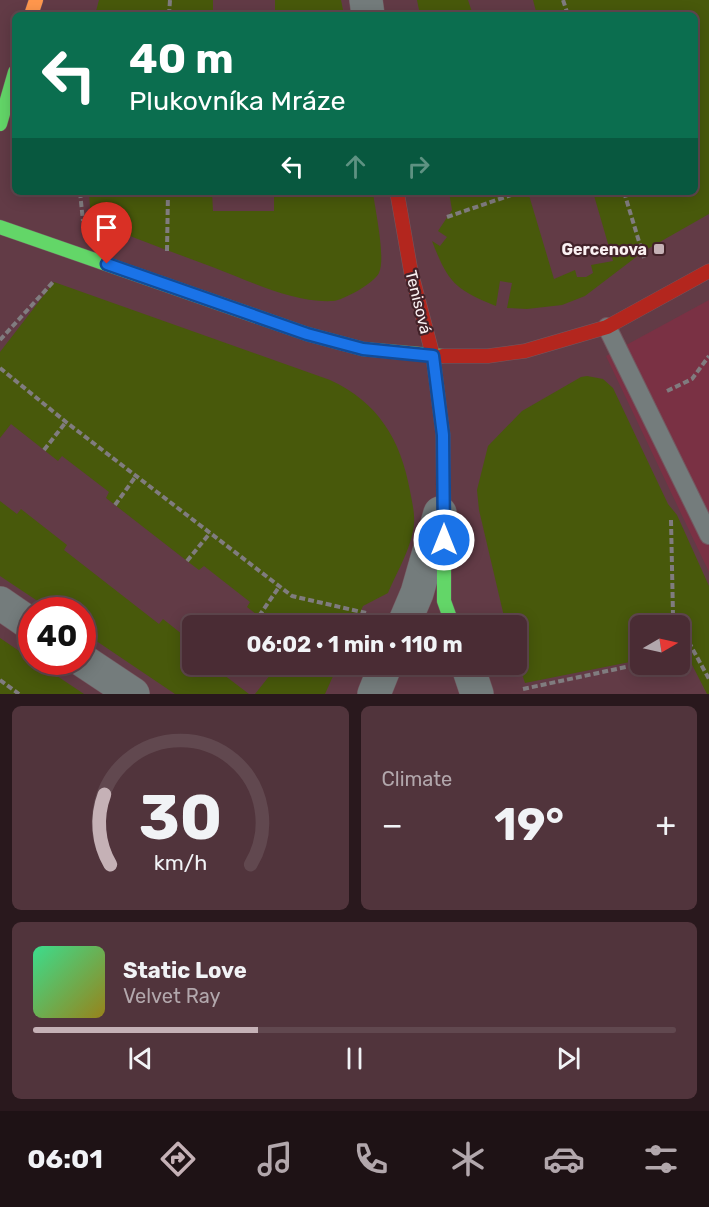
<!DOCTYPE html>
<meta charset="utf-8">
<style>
:root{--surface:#4a2c34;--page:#51343c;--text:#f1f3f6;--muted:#b2a7ac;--line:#61484f;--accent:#c5b1b6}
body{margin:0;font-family:Rubik,sans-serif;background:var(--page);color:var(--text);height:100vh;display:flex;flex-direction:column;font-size:22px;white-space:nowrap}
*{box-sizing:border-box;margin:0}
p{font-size:20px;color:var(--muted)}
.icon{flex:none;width:33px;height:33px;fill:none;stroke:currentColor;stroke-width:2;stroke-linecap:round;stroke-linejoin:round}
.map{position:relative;height:694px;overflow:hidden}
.details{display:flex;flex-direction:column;gap:12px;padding:12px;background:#29181d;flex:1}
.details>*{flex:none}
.top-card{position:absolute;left:12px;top:12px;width:686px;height:183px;border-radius:9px;box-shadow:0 3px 15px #0003,0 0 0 2px var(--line);background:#0b6e4f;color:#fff;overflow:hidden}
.needle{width:39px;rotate:81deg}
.fabs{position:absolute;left:630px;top:615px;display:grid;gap:12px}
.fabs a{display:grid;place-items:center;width:60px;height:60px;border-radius:9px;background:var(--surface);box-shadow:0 3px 15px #0003,0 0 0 2px var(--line);font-size:30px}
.speed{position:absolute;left:18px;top:597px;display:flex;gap:12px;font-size:30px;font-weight:700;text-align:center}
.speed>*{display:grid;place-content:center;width:78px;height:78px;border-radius:50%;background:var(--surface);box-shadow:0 3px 15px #0003,0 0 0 2px var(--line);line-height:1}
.speed .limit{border:9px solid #d22;background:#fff;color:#111}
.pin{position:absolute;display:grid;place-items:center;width:51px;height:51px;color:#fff;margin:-62px -26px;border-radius:50% 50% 50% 0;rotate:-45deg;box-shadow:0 0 6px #0007}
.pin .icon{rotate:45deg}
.me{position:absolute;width:66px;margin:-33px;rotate:0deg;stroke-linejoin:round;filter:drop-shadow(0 0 4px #0008)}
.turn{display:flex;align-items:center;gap:21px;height:126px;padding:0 18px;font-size:27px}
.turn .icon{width:78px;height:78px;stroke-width:2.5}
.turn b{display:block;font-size:42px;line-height:51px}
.lanes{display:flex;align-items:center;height:57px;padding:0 18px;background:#0003;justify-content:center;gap:30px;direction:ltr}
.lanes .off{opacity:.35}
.big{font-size:45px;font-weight:700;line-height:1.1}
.details .tile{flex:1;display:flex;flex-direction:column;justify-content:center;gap:9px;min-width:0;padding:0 21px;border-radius:9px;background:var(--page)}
.details .dial{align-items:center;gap:0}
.dial svg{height:156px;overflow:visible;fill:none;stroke:var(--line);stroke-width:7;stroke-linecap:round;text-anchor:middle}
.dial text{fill:var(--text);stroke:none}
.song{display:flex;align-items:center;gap:18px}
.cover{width:72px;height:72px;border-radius:9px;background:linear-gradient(135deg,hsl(150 70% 55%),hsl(50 70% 35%))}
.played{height:6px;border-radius:3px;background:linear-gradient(90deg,var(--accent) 35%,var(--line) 35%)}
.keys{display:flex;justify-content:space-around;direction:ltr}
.heat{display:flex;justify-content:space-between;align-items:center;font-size:33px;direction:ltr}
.details .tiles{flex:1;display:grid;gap:12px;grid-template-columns:1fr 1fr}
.tile:last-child{grid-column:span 2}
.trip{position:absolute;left:182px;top:615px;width:345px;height:60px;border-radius:9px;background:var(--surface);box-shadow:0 3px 15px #0003,0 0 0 2px var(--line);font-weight:700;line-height:60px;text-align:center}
.menu{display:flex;height:96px;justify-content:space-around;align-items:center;background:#1e1215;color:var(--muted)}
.menu .icon{width:42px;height:42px}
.menu .selected{color:var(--accent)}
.menu b{font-size:27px;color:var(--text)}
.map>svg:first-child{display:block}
.built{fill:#7a3144}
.green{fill:#48590b}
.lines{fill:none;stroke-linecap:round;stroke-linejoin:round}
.lane-casing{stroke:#745860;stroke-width:20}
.street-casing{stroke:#745860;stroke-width:34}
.fast-casing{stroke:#745860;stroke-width:15}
.slow-casing{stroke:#745860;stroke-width:15}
.jam-casing{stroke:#745860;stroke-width:15}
.path{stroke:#807c7f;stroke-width:4;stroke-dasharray:6 3;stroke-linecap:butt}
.lane{stroke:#747c7c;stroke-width:18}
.street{stroke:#747c7c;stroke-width:33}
.fast{stroke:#63d668;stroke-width:14}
.slow{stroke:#ff974d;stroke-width:14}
.jam{stroke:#b3261e;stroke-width:14}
.route-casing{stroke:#114b97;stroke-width:15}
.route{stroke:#1a73e8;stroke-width:10}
.poi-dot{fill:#c5b1b6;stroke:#422229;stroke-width:2}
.labels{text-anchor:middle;stroke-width:4.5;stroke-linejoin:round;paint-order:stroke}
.poi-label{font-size:16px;font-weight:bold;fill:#faf1f2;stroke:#422229;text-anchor:end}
.street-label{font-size:16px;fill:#faf1f2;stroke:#422229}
</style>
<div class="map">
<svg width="709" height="694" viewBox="0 0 709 694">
<rect width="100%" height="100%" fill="#623b46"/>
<polygon class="built" points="709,300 709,572 606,356"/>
<g class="green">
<polygon points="99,0 213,0 213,15 95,15"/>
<polygon points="275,0 341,0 344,15 275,15"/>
<polygon points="417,0 468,0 473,15 420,15"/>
<path d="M533 0H709V214L644 251 585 296 562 305 527 309 507 308 512 283 500 281 496 306C454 289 448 282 432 241L440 246 447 237 438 231 452 210 449 192H528L554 279 575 270 577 277H586L593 273 591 265 613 261 593 192H694V15H537Z"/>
<path d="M89 192H212L213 211H274V192H373C375 210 386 257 379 273 374 283 344 300 333 301 293 303 252 282 215 268 174 253 133 237 91 221Z"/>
<path d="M54 282 330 380C378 402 401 440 410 491 412 502 415 513 414 524 412 547 397 572 388 593L363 606 355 625H270L247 607 250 602 204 566 199 570 187 561 106 498 109 492 62 456 58 461 11 424 0 438V352Z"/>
<polygon points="587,376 603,379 613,388 668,504 677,515 709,586 709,694 707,694 685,651 680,652 680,626 640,626 640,660 525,683 516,656 516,626 506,625 479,510 477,490 488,446 522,411 581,377"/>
<polygon points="0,501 17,514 21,509 67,545 64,550 159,624 163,619 192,642 192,664 211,665 249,694 175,694 83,632 82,610 51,610 0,576"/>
<polygon points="0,638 31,659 32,662 36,662 84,694 0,694"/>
<polygon points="278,665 278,664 338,665 325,694 255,694"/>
</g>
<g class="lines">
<defs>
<polyline id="lane" points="607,327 709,535"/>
<g id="street">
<polyline points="366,0 368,15"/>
<polyline points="0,603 32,625"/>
<polyline points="403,626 417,593 440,513"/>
<polyline points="82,660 133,694"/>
<polyline points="467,664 477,694"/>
<polyline points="374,694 386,664"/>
</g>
<g id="fast">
<polyline points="0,124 15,72"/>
<polyline points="0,227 307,334 363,349 442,356"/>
<polyline points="444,533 444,601 453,626"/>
</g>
<polyline id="slow" points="31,15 36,0"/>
<g id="jam">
<polyline points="397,192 411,272 433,356 443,435 444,533"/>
<polyline points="442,356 488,356 525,351 607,327 709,271"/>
</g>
</defs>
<use href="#lane" class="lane-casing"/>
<use href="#street" class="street-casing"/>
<use href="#fast" class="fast-casing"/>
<use href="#slow" class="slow-casing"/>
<use href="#jam" class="jam-casing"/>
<g class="path">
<polyline points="563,0 568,15"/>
<polyline points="169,15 170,0"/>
<polyline points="80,192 83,221"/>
<polyline points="624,192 644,258"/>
<polyline points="447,217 520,192"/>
<polyline points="167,251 168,192"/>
<polyline points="0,340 54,281"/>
<polyline points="0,368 66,422 292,596 366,613"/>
<polyline points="667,391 692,379 709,356"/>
<polyline points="44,450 66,422"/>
<polyline points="115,505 136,476"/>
<polyline points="671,520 673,615 679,626"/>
<polyline points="187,561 210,533"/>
<polyline points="259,616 279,587"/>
<polyline points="673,626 673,615"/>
<polyline points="680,626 709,679"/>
<polyline points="0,680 19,694"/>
<polyline points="523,689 640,664"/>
</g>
<use href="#lane" class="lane"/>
<use href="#street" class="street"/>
<use href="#fast" class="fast"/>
<use href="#slow" class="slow"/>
<use href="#jam" class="jam"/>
</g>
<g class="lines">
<defs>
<polyline id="route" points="107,264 307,334 363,349 433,356 443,435 444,540"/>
</defs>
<use href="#route" class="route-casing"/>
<use href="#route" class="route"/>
</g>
<rect class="poi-dot" x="653" y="243" width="12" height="12" rx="3"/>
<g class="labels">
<g class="poi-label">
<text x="647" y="255">Gercenova</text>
</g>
<g class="street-label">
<text transform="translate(419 302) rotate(76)" y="6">Tenisová</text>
</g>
</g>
</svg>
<div class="fabs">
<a><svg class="needle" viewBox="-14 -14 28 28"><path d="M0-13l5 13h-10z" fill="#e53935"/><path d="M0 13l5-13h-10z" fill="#b2a7ac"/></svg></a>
</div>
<div class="speed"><div class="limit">40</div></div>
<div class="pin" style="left:107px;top:264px;background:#d93025"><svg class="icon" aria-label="arrive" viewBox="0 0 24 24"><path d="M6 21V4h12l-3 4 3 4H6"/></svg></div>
<svg class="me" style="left:444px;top:540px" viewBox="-20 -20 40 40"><circle r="17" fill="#1a73e8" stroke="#fff" stroke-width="3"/><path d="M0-11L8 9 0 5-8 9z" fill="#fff"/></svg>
<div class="trip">06:02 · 1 min · 110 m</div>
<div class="top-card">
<div class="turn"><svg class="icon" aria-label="left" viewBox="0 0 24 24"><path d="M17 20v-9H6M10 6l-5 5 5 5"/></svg><div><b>40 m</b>Plukovníka Mráze</div></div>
<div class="lanes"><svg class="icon" aria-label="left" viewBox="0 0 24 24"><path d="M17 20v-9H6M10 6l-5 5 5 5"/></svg><svg class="icon off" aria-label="ahead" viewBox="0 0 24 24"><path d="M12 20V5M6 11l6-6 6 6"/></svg><svg class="icon off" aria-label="right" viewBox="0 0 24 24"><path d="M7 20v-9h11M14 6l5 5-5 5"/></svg></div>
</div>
</div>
<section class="details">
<div class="tiles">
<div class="tile dial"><svg viewBox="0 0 100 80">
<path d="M14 69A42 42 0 1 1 86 69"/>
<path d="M14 69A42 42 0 0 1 11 33" stroke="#c5b1b6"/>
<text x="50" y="56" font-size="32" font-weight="700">30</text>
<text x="50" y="72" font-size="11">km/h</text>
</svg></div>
<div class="tile"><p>Climate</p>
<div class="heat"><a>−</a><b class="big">19°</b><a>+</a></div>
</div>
<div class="tile">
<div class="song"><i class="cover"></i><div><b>Static Love</b><p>Velvet Ray</p></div></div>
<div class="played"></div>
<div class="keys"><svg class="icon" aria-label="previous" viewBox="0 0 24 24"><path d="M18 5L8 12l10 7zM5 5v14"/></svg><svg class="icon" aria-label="pause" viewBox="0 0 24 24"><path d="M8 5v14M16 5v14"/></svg><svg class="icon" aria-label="next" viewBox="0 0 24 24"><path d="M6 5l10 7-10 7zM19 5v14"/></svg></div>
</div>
</div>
</section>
<nav class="menu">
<b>06:01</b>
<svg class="icon selected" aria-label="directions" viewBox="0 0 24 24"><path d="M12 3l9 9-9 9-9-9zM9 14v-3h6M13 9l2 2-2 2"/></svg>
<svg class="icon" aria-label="music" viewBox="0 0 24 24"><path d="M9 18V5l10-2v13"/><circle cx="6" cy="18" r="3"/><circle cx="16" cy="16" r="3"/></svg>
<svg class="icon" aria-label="phone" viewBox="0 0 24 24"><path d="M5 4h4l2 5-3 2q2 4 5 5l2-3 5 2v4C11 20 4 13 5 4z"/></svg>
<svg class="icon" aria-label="climate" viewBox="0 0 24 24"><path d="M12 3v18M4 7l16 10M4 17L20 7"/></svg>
<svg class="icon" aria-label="car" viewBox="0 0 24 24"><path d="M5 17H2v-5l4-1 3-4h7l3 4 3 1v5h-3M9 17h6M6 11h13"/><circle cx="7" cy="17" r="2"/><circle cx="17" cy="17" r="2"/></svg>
<svg class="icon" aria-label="filters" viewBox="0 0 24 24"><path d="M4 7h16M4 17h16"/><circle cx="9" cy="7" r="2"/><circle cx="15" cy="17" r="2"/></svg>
</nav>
